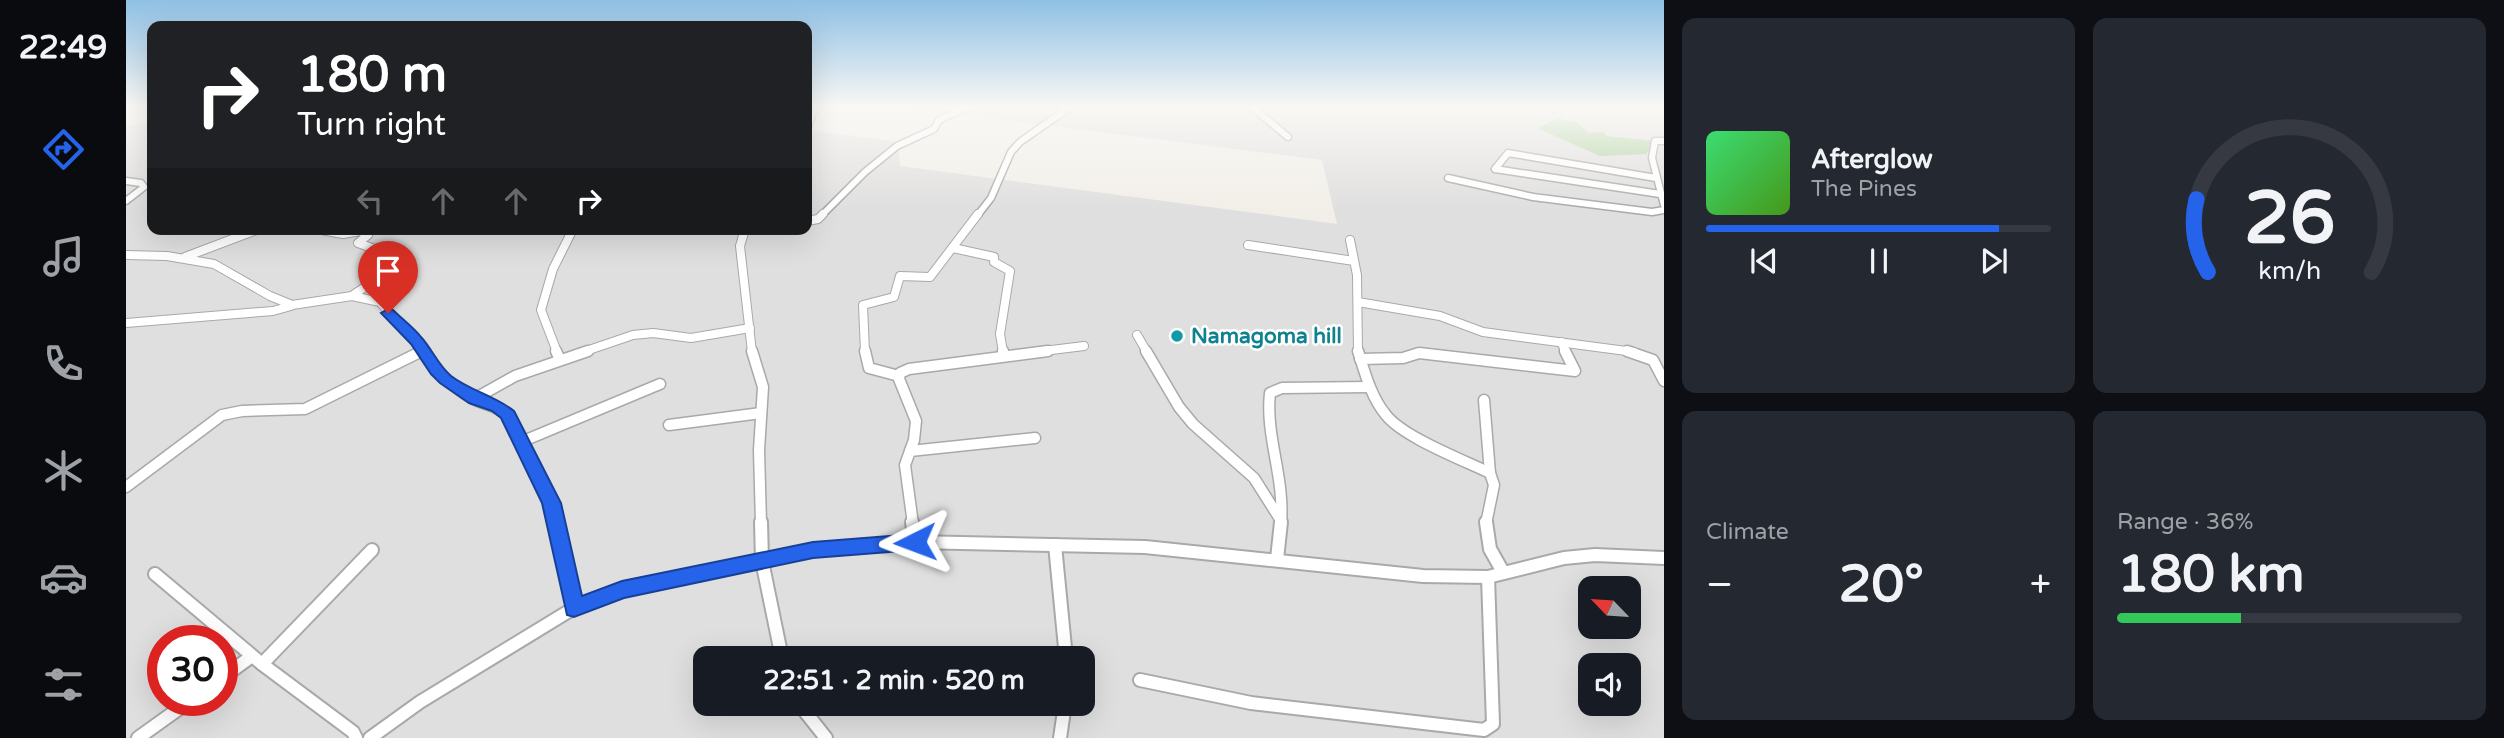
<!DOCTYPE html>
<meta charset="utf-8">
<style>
:root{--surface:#171b24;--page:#242831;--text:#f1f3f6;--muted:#9ea1a6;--line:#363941;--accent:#2563eb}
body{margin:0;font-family:"Varela Round",sans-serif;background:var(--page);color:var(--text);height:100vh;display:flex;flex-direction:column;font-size:26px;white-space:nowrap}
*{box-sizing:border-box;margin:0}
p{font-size:23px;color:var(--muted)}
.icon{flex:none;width:38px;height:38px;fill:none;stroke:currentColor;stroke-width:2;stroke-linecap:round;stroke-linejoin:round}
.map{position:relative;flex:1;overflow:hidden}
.drawer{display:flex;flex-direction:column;gap:18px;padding:18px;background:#0d0f14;width:840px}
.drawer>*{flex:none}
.hud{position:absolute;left:21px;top:21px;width:665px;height:214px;border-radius:14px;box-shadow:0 7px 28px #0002;background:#202124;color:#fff;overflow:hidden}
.needle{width:46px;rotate:295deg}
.fabs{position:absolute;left:1452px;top:576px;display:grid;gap:14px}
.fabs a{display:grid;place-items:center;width:63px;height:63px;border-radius:14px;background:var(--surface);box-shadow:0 7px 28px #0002;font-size:35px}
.speed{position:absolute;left:21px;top:625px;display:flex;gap:14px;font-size:35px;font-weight:700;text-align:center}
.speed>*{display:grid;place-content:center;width:91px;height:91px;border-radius:50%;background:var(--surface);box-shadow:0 7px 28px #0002;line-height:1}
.speed .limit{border:10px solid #d22;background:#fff;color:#111}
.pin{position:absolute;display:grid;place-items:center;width:60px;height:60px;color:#fff;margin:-72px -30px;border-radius:50% 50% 50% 0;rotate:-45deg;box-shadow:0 0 7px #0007}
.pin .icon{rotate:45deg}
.me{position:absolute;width:77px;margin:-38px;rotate:267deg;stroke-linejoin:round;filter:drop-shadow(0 0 5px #0008)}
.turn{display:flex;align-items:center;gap:24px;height:147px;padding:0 35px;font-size:32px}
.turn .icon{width:91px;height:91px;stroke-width:2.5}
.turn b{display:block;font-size:49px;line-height:60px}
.lanes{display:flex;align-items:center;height:66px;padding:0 35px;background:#0003;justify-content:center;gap:35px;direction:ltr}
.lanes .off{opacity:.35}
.big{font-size:52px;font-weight:700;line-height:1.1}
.drawer .widget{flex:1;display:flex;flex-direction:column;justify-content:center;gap:10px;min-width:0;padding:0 24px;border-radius:14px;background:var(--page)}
.drawer .dial{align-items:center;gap:0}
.dial svg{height:182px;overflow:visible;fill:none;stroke:var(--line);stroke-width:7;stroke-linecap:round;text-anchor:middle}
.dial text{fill:var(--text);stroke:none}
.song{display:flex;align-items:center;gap:21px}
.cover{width:84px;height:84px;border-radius:10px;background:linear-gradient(135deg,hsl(140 70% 55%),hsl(100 70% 35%))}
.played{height:7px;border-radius:4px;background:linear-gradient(90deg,var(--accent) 85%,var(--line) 85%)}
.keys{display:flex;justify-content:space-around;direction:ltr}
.heat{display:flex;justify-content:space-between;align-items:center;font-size:38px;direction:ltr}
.charge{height:10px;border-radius:5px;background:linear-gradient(90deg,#34c759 36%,var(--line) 0)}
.drawer .tiles{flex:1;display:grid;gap:18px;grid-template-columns:repeat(2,1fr)}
.trip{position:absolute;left:567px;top:646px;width:402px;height:70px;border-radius:14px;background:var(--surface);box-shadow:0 7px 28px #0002;font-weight:700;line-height:70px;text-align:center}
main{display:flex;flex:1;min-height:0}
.menu{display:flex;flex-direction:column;width:126px;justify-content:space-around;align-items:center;background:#090b0e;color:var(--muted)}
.menu .icon{width:49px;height:49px}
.menu .current{color:var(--accent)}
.menu b{font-size:32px;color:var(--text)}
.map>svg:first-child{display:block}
.residential{fill:#e0dfdf;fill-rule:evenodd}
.forest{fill:#add19e}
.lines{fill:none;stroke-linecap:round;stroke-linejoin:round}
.minor-far3-casing{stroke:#a9a9a9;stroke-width:9}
.minor-far2-casing{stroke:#a9a9a9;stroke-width:10}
.minor-far1-casing{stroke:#a9a9a9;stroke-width:13}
.minor-casing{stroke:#a9a9a9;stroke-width:16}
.minor-far3{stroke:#fff;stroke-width:6}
.minor-far2{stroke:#fff;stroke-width:8}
.minor-far1{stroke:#fff;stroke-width:10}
.minor{stroke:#fff;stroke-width:12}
.route{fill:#2563eb;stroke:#184099;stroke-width:2}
.culture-dot{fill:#0f9aa8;stroke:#fff;stroke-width:2.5}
.labels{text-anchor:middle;stroke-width:5;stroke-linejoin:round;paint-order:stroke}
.culture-label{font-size:21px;font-weight:bold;fill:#0d838f;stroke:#fff;text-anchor:start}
</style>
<main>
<nav class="menu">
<b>22:49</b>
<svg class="icon current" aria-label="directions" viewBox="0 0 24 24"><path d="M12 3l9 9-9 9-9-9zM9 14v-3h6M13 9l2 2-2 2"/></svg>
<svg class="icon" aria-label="music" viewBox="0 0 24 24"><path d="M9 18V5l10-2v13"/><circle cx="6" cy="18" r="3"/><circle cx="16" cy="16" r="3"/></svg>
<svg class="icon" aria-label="phone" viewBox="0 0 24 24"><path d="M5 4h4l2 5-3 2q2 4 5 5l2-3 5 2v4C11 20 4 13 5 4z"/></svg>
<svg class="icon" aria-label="climate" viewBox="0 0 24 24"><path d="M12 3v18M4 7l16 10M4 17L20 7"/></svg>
<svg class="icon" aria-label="car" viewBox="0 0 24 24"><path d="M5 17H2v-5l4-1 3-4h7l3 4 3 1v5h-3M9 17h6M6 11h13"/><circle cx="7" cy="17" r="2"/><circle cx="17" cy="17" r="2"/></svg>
<svg class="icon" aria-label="filters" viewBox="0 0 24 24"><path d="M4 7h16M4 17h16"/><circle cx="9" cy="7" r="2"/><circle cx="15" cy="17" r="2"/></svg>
</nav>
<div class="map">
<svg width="1538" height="738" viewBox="0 0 1538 738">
<rect width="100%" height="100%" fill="#f2efe9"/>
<path class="residential" d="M775 107H1538V738H0V126L26 123V229H681V130L772 142 774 166 1211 224 1196 160ZM1465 588H1503V626H1465ZM37 640H96V700H37ZM579 658H957V704H579ZM1465 665H1503V704H1465Z"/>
<polygon class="forest" points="1432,118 1450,122 1463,133 1477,132 1481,136 1529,141 1520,154 1474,156 1411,128"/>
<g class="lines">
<defs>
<g id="minor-far3">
<polyline points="1126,107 1162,137"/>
<polyline points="681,129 689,107"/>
<polyline points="1538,141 1529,141 1526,158 1538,205"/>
<polyline points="1369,169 1382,153 1530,178"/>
<polyline points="1369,169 1534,194"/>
<polyline points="1322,178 1407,197 1526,212 1538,210"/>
<polyline points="0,181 15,183 18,187 0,201"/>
<polyline points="695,216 739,172 771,146 808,129 813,120 842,107"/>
<polyline points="851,216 865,198 885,152 894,142 944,107"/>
</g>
<g id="minor-far2">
<polyline points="681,221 692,219 697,214"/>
<polyline points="190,229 217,234 234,231 242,235 232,243 265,255 269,260 266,269 227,295"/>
<polyline points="619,229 614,246 626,352"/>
<polyline points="1224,240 1231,275 1232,352"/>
<polyline points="1122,245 1228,261"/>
<polyline points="827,248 868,257 868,262 884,271 874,334 877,352"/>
<polyline points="0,255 41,256 88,264 144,296 166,305 226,296 254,302 298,352"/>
<polyline points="59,257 133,229"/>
<polyline points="1232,302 1314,316 1357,332 1508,352"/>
<polyline points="0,323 147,311 165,306"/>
<polyline points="1011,335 1021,352"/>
<polyline points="1435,342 1440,352"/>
<polyline points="293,352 296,351"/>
<polyline points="431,352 415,310 427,269 447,229"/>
<polyline points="457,352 507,335 527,333 565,338 624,328"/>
<polyline points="739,352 737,305 768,297 774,276 804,277 852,214"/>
<polyline points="909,352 958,346"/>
</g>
<g id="minor-far1">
<path d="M296 351C310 371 325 386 346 398 358 405 371 406 382 415L425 503 430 524"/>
<polyline points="430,351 434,360"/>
<polyline points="626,351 637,387 633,450 635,524"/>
<polyline points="739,351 743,368 773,376"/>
<polyline points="877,351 878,355"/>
<polyline points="1020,351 1053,407 1067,424 1128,478 1154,519"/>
<path d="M1232 351C1239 373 1245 397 1260 415 1277 437 1337 460 1364 473L1368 485 1360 524"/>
<polyline points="1501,351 1527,360 1538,381"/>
<polyline points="1234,359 1277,358 1293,353 1449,371 1439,351"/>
<polyline points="348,399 389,376 462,351"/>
<polyline points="1358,400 1364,473"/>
<polyline points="543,425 635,413"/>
<polyline points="395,442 534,384"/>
<polyline points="784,451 909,438"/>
<polyline points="0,487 96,415 116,411 179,409 296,351"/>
<polyline points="787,524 779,465 788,440 790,421 773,379 774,373 783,369 922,351"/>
<path d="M1155 524C1159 477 1139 436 1144 393L1156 388 1243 387"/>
</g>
<g id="minor">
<polyline points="429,522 448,608"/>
<polyline points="635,522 636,561 656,658"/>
<polyline points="786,522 789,542"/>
<polyline points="1360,522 1364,549 1377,572"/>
<polyline points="929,545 940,658"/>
<polyline points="1151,559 1155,522"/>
<polyline points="29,574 136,664 227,732 230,738"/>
<polyline points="136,664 246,550"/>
<polyline points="96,678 126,656"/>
<polyline points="1014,680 1125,703 1358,730 1367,724 1362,577"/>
<polyline points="673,704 700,738"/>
<polyline points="12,738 65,700"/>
<polyline points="244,738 294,702 448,608 496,590 687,550 789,542 1019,547 1297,576 1362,577 1438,558 1469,555 1538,558"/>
<polyline points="934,738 939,704"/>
</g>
</defs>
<use href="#minor-far3" class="minor-far3-casing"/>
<use href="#minor-far2" class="minor-far2-casing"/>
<use href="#minor-far1" class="minor-far1-casing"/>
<use href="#minor" class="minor-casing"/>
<use href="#minor-far3" class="minor-far3"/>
<use href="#minor-far2" class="minor-far2"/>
<use href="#minor-far1" class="minor-far1"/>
<use href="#minor" class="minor"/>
</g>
<linearGradient id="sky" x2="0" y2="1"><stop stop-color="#8fc0e4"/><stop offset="0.51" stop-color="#f9f8f5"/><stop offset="1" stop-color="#f9f8f5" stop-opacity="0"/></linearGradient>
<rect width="1538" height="210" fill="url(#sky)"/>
<path class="route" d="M262 309 267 310C276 319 287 327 295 337 306 349 312 365 325 376 345 391 369 396 388 411L435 503 456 596 496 581 687 542 789 534 796 537 799 542 796 548 789 550 687 558 498 598 448 617 441 615 416 503 375 418 366 411 343 403 314 383 305 374 285 344 255 313Z"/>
<circle class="culture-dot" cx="1051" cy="336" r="7"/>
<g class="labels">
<g class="culture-label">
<text x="1065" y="343">Namagoma hill</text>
</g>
</g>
</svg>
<div class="fabs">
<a><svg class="needle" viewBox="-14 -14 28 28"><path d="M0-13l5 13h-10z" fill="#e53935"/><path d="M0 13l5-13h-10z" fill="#9ea1a6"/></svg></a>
<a><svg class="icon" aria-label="sound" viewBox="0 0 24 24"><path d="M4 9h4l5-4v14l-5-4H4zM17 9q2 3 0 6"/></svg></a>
</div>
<div class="speed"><div class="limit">30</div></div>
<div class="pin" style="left:262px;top:313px;background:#d93025"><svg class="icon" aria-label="arrive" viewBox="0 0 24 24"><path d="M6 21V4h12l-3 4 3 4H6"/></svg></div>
<svg class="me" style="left:789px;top:542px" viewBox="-20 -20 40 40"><path d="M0-17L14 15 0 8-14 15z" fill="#2563eb" stroke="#fff" stroke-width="4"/></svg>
<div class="trip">22:51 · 2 min · 520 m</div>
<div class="hud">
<div class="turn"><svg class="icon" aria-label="right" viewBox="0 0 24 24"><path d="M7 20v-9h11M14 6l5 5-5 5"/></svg><div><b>180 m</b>Turn right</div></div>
<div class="lanes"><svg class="icon off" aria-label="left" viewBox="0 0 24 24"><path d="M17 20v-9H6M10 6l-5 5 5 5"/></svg><svg class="icon off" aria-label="ahead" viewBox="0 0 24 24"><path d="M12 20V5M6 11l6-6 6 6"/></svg><svg class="icon off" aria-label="ahead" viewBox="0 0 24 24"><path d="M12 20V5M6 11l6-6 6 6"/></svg><svg class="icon" aria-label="right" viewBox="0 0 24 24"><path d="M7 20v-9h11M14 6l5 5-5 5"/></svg></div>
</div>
</div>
<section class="drawer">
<div class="tiles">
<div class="widget">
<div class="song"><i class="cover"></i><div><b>Afterglow</b><p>The Pines</p></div></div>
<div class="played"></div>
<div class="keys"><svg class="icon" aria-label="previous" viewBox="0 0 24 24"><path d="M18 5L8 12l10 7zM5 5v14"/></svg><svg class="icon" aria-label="pause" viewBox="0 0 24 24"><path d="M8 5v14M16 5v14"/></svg><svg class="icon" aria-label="next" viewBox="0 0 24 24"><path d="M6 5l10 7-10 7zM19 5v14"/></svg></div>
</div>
<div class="widget dial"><svg viewBox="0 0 100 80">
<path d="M14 69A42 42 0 1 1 86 69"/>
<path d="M14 69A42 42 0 0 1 9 37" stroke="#2563eb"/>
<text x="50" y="56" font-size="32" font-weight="700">26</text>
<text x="50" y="72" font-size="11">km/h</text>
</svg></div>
<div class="widget"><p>Climate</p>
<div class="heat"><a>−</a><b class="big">20°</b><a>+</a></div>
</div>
<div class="widget"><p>Range · 36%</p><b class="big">180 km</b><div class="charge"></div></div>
</div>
</section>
</main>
